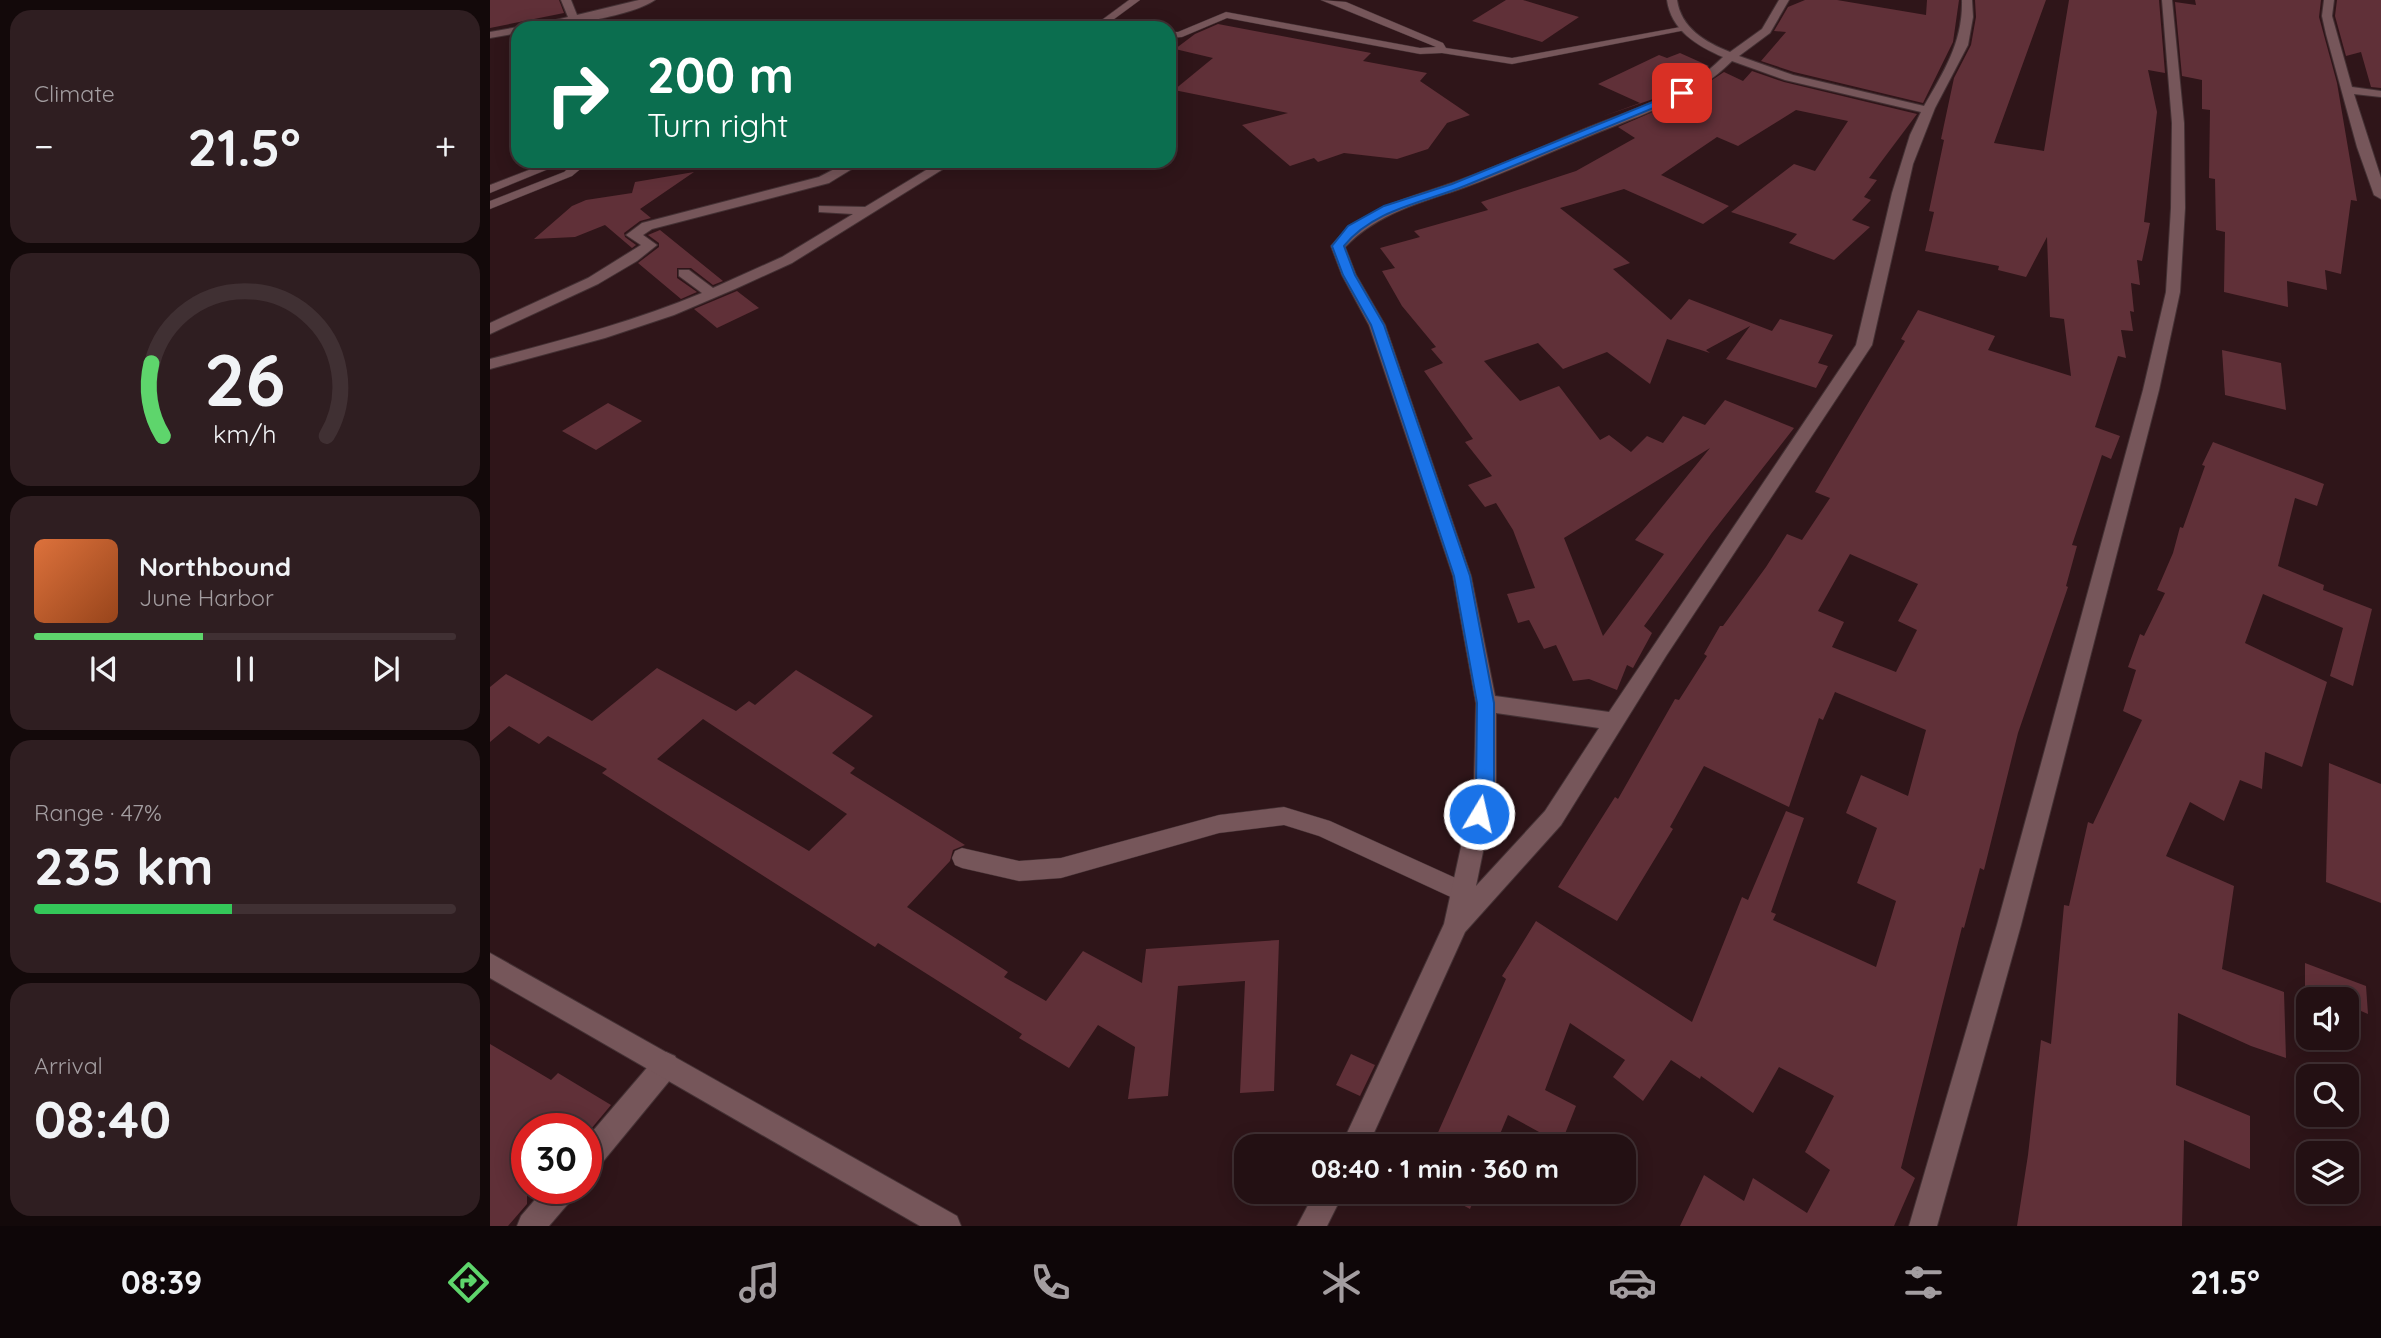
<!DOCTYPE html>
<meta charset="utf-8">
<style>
:root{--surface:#231013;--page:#2f1e21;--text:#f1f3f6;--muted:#a39da0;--line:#403033;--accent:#5ed56c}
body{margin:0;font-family:Quicksand,sans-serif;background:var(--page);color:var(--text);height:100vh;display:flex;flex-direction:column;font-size:26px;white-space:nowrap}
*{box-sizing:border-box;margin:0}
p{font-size:23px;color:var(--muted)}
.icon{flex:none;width:38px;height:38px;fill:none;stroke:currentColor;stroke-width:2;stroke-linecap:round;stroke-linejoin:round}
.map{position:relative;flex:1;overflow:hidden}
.sheet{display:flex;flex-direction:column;gap:10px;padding:10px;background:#13090a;width:490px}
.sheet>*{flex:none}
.top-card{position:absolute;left:21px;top:21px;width:665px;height:147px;border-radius:21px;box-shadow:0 4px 18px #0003,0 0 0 2px var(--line);background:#0b6e4f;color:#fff;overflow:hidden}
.fabs{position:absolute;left:1806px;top:987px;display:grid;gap:14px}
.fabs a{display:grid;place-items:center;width:63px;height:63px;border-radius:14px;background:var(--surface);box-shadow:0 4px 18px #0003,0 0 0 2px var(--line);font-size:35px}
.speed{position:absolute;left:21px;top:1113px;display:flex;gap:14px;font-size:35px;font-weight:700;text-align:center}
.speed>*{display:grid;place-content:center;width:91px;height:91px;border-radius:50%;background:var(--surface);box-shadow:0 4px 18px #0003,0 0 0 2px var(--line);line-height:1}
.speed .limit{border:10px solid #d22;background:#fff;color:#111}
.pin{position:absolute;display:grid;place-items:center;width:60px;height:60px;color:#fff;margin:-30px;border-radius:14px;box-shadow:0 4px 10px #0006}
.me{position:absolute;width:77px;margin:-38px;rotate:9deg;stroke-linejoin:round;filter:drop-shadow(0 0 5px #0008)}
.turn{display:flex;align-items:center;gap:24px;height:147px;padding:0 21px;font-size:32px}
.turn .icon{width:91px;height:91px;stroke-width:2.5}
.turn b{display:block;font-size:49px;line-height:60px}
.big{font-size:52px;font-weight:700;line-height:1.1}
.sheet .tile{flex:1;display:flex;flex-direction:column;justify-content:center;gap:10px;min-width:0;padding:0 24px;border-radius:21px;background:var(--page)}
.sheet .dial{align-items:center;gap:0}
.dial svg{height:182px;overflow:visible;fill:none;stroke:var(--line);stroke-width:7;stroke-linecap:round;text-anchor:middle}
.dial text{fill:var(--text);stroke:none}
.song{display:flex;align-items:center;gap:21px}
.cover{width:84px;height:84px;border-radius:10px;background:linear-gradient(135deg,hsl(20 70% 55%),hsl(20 70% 35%))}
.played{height:7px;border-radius:4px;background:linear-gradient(90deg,var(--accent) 40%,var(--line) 40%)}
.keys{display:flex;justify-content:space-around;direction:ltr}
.heat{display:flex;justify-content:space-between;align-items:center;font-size:38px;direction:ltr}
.charge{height:10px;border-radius:5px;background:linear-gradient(90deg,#34c759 47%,var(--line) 0)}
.trip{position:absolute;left:744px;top:1134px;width:402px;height:70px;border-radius:21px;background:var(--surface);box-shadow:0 4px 18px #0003,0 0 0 2px var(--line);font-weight:700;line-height:70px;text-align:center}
.tabs{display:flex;height:112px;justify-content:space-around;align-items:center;background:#0e0608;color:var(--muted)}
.tabs .icon{width:49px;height:49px}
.tabs .on{color:var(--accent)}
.tabs b{font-size:32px;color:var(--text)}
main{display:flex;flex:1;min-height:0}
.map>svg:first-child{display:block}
.building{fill:#603038;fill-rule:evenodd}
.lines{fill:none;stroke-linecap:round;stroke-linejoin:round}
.service-casing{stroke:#443134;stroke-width:1}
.minor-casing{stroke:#443134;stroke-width:2}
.tertiary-casing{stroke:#443134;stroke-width:2}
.service{fill:#76565a;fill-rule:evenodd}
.minor{fill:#76565a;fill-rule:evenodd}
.tertiary{fill:#76565a;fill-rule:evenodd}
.route{fill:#1a73e8;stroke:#114b97;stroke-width:2}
</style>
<main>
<section class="sheet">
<div class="tile"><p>Climate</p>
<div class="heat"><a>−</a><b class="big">21.5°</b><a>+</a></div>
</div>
<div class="tile dial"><svg viewBox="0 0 100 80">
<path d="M14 69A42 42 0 1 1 86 69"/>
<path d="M14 69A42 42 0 0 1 9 37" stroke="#5ed56c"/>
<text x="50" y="56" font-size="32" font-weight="700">26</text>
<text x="50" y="72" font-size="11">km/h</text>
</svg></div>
<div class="tile">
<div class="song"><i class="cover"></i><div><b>Northbound</b><p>June Harbor</p></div></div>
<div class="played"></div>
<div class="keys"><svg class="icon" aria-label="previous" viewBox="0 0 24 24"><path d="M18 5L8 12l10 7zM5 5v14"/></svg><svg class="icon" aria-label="pause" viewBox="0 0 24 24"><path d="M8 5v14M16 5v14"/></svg><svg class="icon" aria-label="next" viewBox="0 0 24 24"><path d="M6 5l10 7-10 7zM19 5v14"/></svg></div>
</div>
<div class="tile"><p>Range · 47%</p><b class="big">235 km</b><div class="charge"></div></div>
<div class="tile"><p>Arrival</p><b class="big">08:40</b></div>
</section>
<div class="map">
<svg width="1891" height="1226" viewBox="0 0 1891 1226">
<rect width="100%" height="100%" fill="#2f1519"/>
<g class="building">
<polygon points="0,0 69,0 74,13 0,28"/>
<polygon points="1016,0 1033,0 1089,17 1052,42 982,21"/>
<polygon points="1315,0 1347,0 1436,15 1437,0 1469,0 1463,42 1433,103 1304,72 1271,61 1296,32 1284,31 1298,7"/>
<path d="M1485 0H1556L1504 143 1554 151 1579 0H1669L1675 73 1658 70 1667 112 1654 222 1660 223 1652 261 1647 260 1650 285 1641 283 1644 312 1640 311 1643 331 1631 330 1636 358 1628 356 1605 427 1630 436 1621 459 1612 455 1582 545 1587 546 1576 586 1578 587 1528 733 1494 870 1490 868 1474 928 1472 927 1411 1168 1425 1178 1404 1226H1190L1214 1175 1254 1201 1263 1178 1317 1213 1340 1170 1315 1152 1344 1096 1289 1067 1263 1113 1211 1076 1210 1079 1181 1060 1153 1101 1123 1077 1135 1060 1080 1023 1055 1090 1086 1106 1071 1144 1018 1115 1005 1146H942L1016 979 1012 976 1046 921 1202 1022 1252 897 1258 900 1296 811 1314 818 1281 912 1286 914 1283 920 1386 967 1406 901 1367 883 1387 828 1356 813 1371 775 1418 796 1436 730 1345 692 1333 720 1329 718 1299 807 1214 766 1180 827 1183 829 1127 921 1068 887 1125 797 1128 799 1185 699 1189 700 1217 656 1214 654 1230 626H1233L1276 567 1297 534 1312 540 1340 498 1325 492 1415 341 1411 339 1428 310 1505 336 1498 350 1581 376 1574 319 1560 317 1557 237 1536 277 1508 270 1509 266 1435 251 1444 212 1439 211 1454 140 1451 139 1464 78 1481 45 1486 17ZM1360 554 1428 584 1408 621 1427 630 1406 672 1342 647 1354 622 1328 611Z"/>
<polygon points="1705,0 1831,0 1829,17 1847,83 1867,201 1861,200 1851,274 1835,270 1837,290 1797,281 1798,307 1734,292 1735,232 1726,230 1725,179 1719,178 1720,110 1712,109 1712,80 1692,76 1685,2 1706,5"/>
<polygon points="1847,0 1891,0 1891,88 1881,87 1871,52 1856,56 1845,16"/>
<polygon points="728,24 881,53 873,61 937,73 930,81 980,115 957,123 938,149 907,159 854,153 828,162 824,158 800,166 752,125 798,113 684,90 723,58 685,49 705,34"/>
<polygon points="1190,53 1219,66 1201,79 1166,98 1111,117 1150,103 1108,84 1169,55 1177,58"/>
<path d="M1262 71 1294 82 1427 114 1379 178 1387 180 1374 197 1381 200 1362 220 1380 227 1344 260 1299 243 1307 234 1241 212 1304 164 1325 171 1358 121 1306 110 1248 146 1227 137 1171 175 1239 206 1213 224 1134 189 1070 208 1140 263 1123 269 1181 320 1199 299 1282 331 1290 319 1343 335 1328 363 1338 366 1326 388 1236 359 1260 326 1216 350 1220 353 1177 339 1160 384 1117 352 1073 369 1048 343 994 361 1030 401 1069 386 1110 440 1119 435 1141 452 1157 436 1173 443 1193 416 1215 425 1235 400 1304 428 1221 534 1154 626 1162 633 1143 668 1137 665 1127 690 1099 679 1083 681 1066 645 1054 649 1039 620 1028 623 1017 594 1045 588 1023 530 1006 503 995 507 978 485 1002 476 975 442 983 439 934 371 953 363 941 349 946 347 912 306 892 271 905 268 890 248 930 237 924 231 998 210 991 202 1086 171 1145 138 1128 127 1195 98 1234 72 1253 81ZM1220 448 1145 540 1174 554 1113 636 1074 538Z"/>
<polygon points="204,172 150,209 161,218 150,221 134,233 135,237 146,245 142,248 115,225 85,237 44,239 82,206 96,200 142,193 145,182"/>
<polygon points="170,230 233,281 223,285 201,268 187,268 187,278 207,292 191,299 148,263 169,247 169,243 158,235"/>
<polygon points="247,291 269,308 227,328 204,309"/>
<polygon points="1732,350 1791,363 1796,410 1735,395"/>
<polygon points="118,403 152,421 106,450 72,431"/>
<polygon points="1723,442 1834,484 1827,506 1805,498 1788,566 1834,585 1833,590 1882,609 1863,686 1840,676 1853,628 1773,594 1755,643 1837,682 1812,767 1775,752 1772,789 1750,780 1734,821 1700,802 1676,856 1744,886 1732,969 1794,992 1796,1058 1761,1046 1688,1013 1686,1085 1760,1116 1760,1169 1694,1140 1692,1226 1527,1226 1538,1155 1551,1040 1561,1044 1574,905 1579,906 1598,822 1603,824 1652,720 1633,711 1646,670 1638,667 1650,634 1654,636 1675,593 1667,590 1683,553 1690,527 1693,528 1715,466 1712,465"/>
<path d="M167 668 246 711 259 701 265 705 306 670 383 716 342 753 365 768 360 773 475 845 463 850 460 861 417 907 518 972 514 977 556 1001 593 951 652 983 656 949 789 940 784 1091 750 1093 755 981 688 986 678 1096 638 1099 645 1047 608 1025 579 1068 529 1038 532 1034 388 943 385 947 112 773 117 769 58 736 49 744 19 726 0 742V687L16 674 102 721ZM213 719 357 814 319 851 167 759Z"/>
<polygon points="1839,763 1891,784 1891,903 1836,882"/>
<polygon points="1815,963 1876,986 1878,1014 1857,1005 1857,999 1841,999 1815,989"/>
<polygon points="0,1044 61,1080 68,1073 121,1105 101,1129 37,1129 37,1204 18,1226 0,1226"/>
<polygon points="861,1054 885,1065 870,1096 846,1085"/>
<polygon points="949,1192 987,1192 980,1209"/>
</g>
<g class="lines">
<defs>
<g id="service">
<polygon points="639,0 650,0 612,28 601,28"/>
<polygon points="831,0 856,2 953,43 956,48 1022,58 1196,26 1201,29 1022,64 952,53 930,54 737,18 692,37 679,38 679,32 688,32 736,12 930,48 946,47"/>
<polygon points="62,161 78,161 0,193 0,185"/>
<polygon points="87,161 100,161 82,176 0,209 0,201 74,172"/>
<polygon points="794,807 840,821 981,885 984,892 981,899 973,902 965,899 829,836 794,825 729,833 571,878 529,881 472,868 465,865 462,858 465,851 472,848 529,861 571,858 729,815"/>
</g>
<g id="minor">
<path d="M71 0H81L87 15 149 0H165C141 17 63 28 33 28L78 17Z"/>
<path d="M1177 0H1187C1191 28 1215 42 1240 52L1272 29 1289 0H1299L1280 33 1249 56 1303 75 1434 106C1454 71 1473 42 1472 0H1482L1483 17 1478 45 1445 108 1423 164 1382 345 1176 656 1071 825 975 932 878 1146H851L954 924 984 788 986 703 963 576 879 325 852 275 841 246C871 208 919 198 962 183 1006 167 1049 148 1092 130 1140 110 1196 95 1233 57 1207 46 1181 30 1177 0ZM1242 61 1295 80 1431 112 1420 135 1402 193 1366 345 1119 712 1005 696 981 576 895 325 866 275 855 247C888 213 930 203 973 188 1016 172 1059 153 1102 135 1150 115 1205 99 1242 61ZM1006 713 1109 728 1055 811 986 886 1006 788Z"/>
<polygon points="1672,0 1682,0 1694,123 1695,208 1690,292 1669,390 1531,925 1447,1226 1419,1226 1507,925 1653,390 1676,292 1681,208 1682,123"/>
<polygon points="1834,0 1844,0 1842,16 1862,87 1891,91 1891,97 1864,94 1891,178 1891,199 1884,195 1867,147 1836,34 1832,16"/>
<polygon points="28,27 32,28 28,28 28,33 0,38 0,32"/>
<polygon points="360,161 375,161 339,183 162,229 153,235 167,245 147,261 108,284 0,334 0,323 98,278 151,245 136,235 152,223 329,177"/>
<path d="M451 161H466L302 263 245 289 184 315 115 338 0 369V359C72 340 143 322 212 293L189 276V270H199L223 288 292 257 363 214 329 212V206L375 207Z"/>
<polygon points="176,1052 185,1056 189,1065 185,1074 106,1170 96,1174 96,1139 167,1056"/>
<polygon points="55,1188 87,1188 83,1198 59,1226 27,1226 31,1216"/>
<polygon points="825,1192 854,1192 837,1226 807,1226"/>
</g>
<polygon id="tertiary" points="0,953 467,1216 471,1226 430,1226 0,978"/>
</defs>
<use href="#service" class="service-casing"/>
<use href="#minor" class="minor-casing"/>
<use href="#tertiary" class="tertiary-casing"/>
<use href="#service" class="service"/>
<use href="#minor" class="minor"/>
<use href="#tertiary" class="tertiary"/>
</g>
<path class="route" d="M1192 90 1197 93 1195 95C1123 125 1050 155 977 185 934 203 884 209 854 246L865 275 894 325 980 576 1004 703V788L996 820 989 823 983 820 980 814 986 788 987 703 964 576 881 325 853 275 842 246 858 226 894 206 962 184Z"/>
</svg>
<div class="fabs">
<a><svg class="icon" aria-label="sound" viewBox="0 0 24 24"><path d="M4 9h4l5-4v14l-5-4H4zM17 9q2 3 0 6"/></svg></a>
<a><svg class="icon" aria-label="search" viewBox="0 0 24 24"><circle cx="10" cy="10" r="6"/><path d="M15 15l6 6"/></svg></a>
<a><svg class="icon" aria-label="layers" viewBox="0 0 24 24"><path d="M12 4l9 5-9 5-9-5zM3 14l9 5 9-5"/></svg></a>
</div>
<div class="speed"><div class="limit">30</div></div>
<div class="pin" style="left:1192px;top:93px;background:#d93025"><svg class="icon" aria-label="arrive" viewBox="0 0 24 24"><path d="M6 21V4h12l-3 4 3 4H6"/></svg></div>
<svg class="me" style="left:989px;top:814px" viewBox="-20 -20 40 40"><circle r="17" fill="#1a73e8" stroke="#fff" stroke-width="3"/><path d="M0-11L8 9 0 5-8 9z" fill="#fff"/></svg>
<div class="trip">08:40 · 1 min · 360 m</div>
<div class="top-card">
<div class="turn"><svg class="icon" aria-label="right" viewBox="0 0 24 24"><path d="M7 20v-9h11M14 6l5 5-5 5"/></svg><div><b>200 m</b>Turn right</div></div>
</div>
</div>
</main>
<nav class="tabs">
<b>08:39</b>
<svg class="icon on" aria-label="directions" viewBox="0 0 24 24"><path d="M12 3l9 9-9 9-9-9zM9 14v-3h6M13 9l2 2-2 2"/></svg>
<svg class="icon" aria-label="music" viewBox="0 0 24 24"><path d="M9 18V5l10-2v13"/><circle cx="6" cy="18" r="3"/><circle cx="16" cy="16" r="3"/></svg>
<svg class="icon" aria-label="phone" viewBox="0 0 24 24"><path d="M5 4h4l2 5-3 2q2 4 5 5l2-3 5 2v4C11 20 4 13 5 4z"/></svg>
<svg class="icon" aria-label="climate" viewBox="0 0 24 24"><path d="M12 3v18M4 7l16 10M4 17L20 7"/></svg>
<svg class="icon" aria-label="car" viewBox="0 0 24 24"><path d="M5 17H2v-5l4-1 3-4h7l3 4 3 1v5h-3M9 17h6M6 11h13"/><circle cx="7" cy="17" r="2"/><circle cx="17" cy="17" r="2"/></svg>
<svg class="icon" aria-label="filters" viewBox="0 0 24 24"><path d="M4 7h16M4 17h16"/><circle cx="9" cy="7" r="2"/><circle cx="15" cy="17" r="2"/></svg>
<b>21.5°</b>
</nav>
